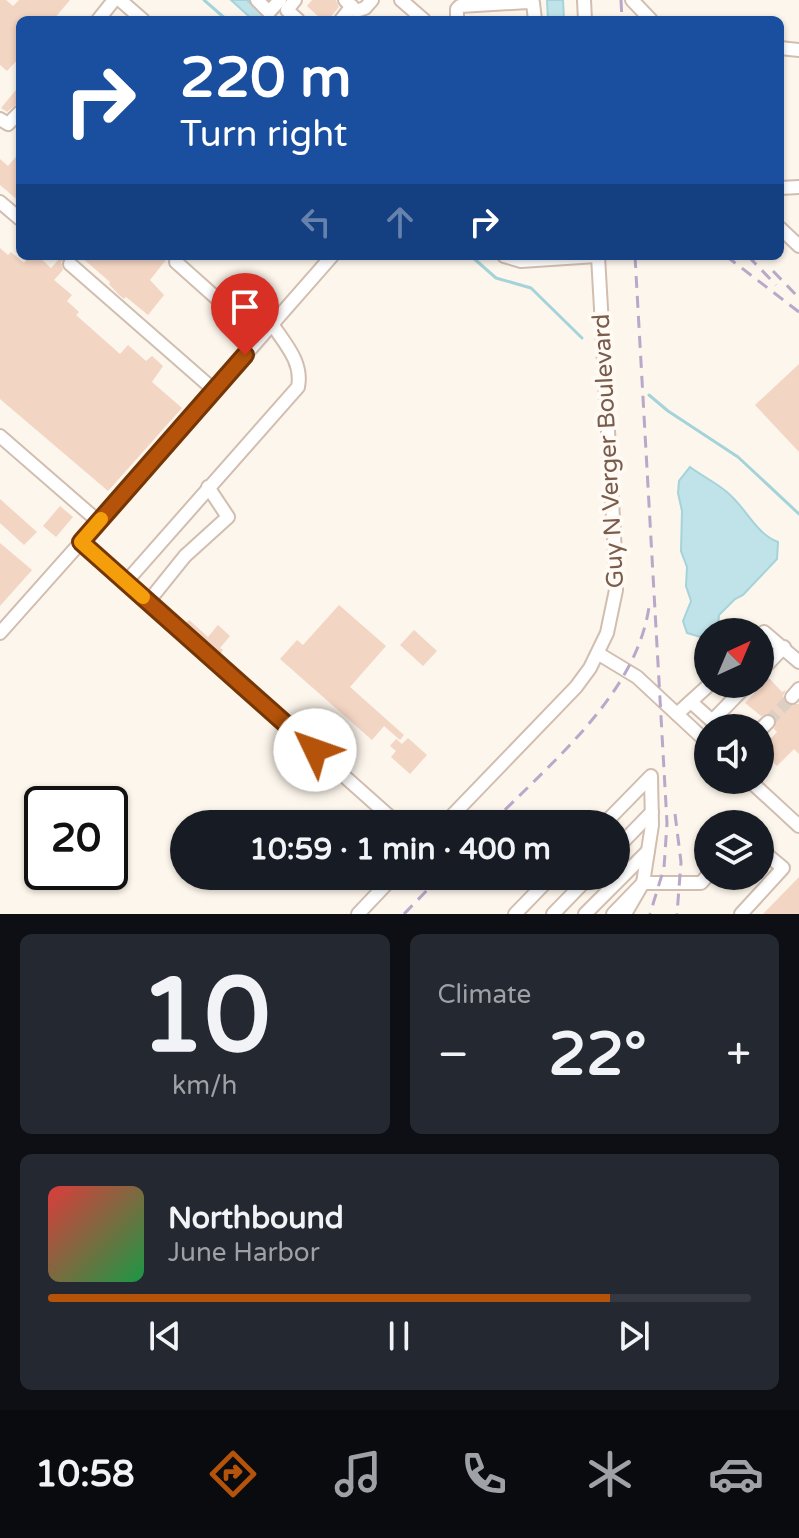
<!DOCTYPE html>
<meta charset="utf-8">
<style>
:root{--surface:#171b24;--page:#242831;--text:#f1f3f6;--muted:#9ea1a6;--line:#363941;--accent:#b45309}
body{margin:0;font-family:"Varela Round",sans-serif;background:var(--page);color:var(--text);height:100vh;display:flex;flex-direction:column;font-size:30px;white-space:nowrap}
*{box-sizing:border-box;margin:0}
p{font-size:26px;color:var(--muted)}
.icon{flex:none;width:44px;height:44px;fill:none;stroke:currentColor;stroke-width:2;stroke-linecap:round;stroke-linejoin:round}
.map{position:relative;height:914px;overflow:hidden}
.sheet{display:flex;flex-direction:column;gap:20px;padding:20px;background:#0d0f14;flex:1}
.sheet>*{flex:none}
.top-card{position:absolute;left:16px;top:16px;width:768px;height:244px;border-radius:12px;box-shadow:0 2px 6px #0004;background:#1a4fa0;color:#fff;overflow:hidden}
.needle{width:52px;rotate:44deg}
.controls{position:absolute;left:694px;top:618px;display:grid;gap:16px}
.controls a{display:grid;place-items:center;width:80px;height:80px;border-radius:50%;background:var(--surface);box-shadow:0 2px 6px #0004;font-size:40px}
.speed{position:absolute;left:24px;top:786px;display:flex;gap:16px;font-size:40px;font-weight:700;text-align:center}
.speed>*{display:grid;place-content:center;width:104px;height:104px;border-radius:50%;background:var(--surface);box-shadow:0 2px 6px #0004;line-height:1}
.speed .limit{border:4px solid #111;border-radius:12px;background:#fff;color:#111}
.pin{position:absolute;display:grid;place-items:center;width:68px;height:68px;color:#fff;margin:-82px -34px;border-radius:50% 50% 50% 0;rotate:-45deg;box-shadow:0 0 8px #0007}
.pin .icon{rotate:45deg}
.me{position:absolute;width:88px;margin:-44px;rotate:312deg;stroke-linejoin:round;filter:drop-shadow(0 0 6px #0008)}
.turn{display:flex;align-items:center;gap:28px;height:168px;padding:0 32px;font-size:36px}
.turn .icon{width:104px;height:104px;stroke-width:2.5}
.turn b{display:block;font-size:56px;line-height:68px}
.lanes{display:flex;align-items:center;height:76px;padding:0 32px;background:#0003;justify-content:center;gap:40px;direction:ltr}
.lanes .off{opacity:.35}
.big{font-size:60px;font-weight:800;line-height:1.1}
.sheet .card{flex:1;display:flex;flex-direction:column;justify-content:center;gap:12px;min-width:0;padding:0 28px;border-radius:12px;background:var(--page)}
.sheet .dial{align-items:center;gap:0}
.dial b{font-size:104px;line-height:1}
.song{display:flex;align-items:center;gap:24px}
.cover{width:96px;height:96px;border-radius:12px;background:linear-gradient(135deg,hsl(0 70% 55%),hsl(140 70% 35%))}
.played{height:8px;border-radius:4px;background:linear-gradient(90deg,var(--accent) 80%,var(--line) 80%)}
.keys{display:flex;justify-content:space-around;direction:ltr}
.heat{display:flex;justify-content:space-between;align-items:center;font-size:44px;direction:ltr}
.sheet .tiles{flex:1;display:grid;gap:20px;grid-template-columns:1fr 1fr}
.card:last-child{grid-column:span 2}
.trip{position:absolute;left:170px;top:810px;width:460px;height:80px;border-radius:40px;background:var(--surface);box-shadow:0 2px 6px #0004;font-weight:800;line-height:80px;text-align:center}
.tabs{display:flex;height:128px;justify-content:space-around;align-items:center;background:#090b0e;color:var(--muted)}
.tabs .icon{width:56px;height:56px}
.tabs .selected{color:var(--accent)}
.tabs b{font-size:36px;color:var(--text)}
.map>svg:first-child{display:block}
.water{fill:#bfe3e8;stroke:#a5d3da;stroke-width:2}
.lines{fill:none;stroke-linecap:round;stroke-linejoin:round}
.stream{stroke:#a5d3da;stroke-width:3}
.building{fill:#f3d5c3}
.minor-tunnel{stroke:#dcd0c4;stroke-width:12;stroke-dasharray:12 6;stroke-linecap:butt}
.minor-casing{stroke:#d1beb0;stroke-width:16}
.minor{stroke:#fff;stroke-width:12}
.rail{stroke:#b9a8c9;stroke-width:3;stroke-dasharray:12 8;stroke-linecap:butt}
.route-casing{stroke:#753606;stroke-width:20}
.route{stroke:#b45309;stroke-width:14}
.slow{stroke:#f59e0b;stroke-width:14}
.labels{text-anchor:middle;stroke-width:8;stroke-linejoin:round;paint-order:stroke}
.street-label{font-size:24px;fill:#7a5c4d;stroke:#fffaf3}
</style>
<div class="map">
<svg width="799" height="914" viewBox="0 0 799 914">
<rect width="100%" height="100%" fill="#fdf6ec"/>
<g class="water">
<polygon points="231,0 247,0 269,20 253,20"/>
<polygon points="547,0 563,0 564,20 548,20"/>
<path d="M690 467C702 476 717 483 728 493 747 509 755 533 778 542L777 559 743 595 735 599 719 615 718 627 700 637 687 633 683 621 691 601 686 586 687 567 681 551 682 511 678 493 679 481Z"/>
</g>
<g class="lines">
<g class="stream">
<polyline points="204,0 227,20"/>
<polyline points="471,256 496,278 531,288 582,338"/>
<polyline points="649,395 668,411 738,457 799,514"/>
</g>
</g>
<g class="building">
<polygon points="0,0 6,0 13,6 19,0 70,0 53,20 20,20 20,57 7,71 0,65"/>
<polygon points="312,0 336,0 339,7 328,20 322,20 307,6"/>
<polygon points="20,85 20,101 7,112 1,108"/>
<polygon points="20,152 20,202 0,185 0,159 8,166"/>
<polygon points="0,248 8,255 11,252 24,263 29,257 38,256 51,268 62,256 66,256 61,262 63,270 54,280 72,295 67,301 79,312 76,315 120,354 128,345 146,361 152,356 163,366 152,382 182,408 108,491 0,399"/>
<polygon points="80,256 169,256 150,280 164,295 148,315 126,297 124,299 118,294 109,284 110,282"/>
<polygon points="799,364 799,452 755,405"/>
<polygon points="0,499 37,532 24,545 0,523"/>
<polygon points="60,506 73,517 56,537 43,526"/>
<polygon points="0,543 32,570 0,606"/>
<polygon points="339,605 386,646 350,687 404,735 400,740 384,726 372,740 280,659 297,640 303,645"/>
<polygon points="189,620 208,637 218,625 230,636 220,648 223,650 220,654 186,623"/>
<polygon points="414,630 437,651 423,666 400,645"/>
<polygon points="769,678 782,692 786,690 783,696 787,704 799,704 799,754 794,749 777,766 760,750 777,732 774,729 776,719 770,713 761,716 745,703"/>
<polygon points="408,738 427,755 410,774 391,757 396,751 390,746 396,739 402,744"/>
<polygon points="799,877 799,914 763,914"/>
</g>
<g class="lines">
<polyline class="minor-tunnel" points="768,722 792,697"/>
<defs>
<g id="minor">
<polyline points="120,0 143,20"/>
<polyline points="257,0 269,12 280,0"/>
<polyline points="295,0 287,10 298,20"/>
<polyline points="345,0 356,11 365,8 372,0"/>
<polyline points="401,0 424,20"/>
<polyline points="584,0 585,20"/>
<polyline points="632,0 651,20"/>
<polyline points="98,20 114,0"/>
<polyline points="341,20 352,6"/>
<polyline points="457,20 457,9 460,6 528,2 533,3 535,20"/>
<polyline points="780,48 799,50"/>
<polyline points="0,119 8,124 20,112"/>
<polyline points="780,188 799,187"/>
<polyline points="0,202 20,219"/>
<polyline points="780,228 799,246"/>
<polyline points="332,256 81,542 398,824"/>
<polyline points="504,256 521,261 596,256"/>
<polyline points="176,262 260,337"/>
<polyline points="70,264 214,390"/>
<polyline points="0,436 99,522"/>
<path d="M126 582 298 387C303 362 285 344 272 324"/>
<polyline points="148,602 185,556 228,517 208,487"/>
<polyline points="0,633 81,542"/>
<polyline points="760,636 764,632 799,662"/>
<polyline points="599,654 637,677 708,743"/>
<polyline points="760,672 784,647"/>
<polyline points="792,697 799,689"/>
<polyline points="691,702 720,728"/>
<polyline points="677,714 710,684"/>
<polyline points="712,721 748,684"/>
<polyline points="760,730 768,722"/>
<polyline points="749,780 799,826"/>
<polyline points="444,824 576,687 590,668 607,633 616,590 616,571 598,256"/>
<polyline points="604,824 651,776 652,825 643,883 625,914"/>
<polyline points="616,849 652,812"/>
<polyline points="358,914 394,876"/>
<polyline points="515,914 552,876"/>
<polyline points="553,914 590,876"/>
<polyline points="585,914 648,851"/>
<polyline points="613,914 643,883 701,883 708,875"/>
<polyline points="741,914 783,868 760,849"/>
</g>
</defs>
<use href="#minor" class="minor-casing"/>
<use href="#minor" class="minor"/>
<g class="rail">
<polyline points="621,0 622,20"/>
<polyline points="635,256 667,823 664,868 650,914"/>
<polyline points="726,256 799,312"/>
<polyline points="748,256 776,285"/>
<polyline points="773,271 799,298"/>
<polyline points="675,814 681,862 677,914"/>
<path d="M491 824C550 763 636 695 649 607"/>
<polyline points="404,914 441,876"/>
</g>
</g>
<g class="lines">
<defs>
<polyline id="route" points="245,355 81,542 315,750"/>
</defs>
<use href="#route" class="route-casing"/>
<use href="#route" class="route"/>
<polyline class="slow" points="101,519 81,542 143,597"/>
</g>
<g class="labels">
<g class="street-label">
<text transform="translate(608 451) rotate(-93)" y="8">Guy N Verger Boulevard</text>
</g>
</g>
</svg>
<div class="controls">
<a><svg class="needle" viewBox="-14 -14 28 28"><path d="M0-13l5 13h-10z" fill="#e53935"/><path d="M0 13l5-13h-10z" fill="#9ea1a6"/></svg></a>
<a><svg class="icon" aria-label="sound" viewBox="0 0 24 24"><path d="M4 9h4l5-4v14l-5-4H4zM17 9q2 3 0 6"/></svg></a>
<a><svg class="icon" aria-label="layers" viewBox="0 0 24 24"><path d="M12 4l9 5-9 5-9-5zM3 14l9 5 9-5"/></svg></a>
</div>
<div class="speed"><div class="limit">20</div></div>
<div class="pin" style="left:245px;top:355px;background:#d93025"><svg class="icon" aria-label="arrive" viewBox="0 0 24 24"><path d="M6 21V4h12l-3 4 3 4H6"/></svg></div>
<svg class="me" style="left:315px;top:750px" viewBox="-20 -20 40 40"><circle r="19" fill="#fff"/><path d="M0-13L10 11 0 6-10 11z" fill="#b45309"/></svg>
<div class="trip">10:59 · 1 min · 400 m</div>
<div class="top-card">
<div class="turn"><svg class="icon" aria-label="right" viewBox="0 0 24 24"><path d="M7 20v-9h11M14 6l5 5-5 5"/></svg><div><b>220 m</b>Turn right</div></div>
<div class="lanes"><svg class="icon off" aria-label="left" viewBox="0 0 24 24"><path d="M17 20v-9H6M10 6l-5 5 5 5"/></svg><svg class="icon off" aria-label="ahead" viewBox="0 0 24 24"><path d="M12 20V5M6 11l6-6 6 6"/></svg><svg class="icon" aria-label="right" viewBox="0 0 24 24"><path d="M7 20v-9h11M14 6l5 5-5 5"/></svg></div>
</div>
</div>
<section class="sheet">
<div class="tiles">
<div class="card dial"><b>10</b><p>km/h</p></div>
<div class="card"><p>Climate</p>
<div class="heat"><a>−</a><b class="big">22°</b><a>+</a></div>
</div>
<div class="card">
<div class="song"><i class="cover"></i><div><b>Northbound</b><p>June Harbor</p></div></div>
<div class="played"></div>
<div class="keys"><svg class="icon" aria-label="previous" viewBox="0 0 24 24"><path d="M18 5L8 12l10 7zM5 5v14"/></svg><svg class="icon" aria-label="pause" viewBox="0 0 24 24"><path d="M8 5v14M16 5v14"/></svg><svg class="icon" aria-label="next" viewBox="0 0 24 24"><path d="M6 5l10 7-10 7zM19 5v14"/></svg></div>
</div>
</div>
</section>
<nav class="tabs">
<b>10:58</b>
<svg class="icon selected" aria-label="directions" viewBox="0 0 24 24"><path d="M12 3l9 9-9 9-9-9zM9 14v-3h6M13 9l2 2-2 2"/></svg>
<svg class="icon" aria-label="music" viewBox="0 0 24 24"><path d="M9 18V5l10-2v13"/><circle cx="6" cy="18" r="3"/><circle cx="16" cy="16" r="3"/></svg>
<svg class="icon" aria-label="phone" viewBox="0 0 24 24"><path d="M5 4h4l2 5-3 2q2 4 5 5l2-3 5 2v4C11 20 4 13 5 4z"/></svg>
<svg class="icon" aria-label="climate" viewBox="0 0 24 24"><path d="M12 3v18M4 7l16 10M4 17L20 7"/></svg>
<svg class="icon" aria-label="car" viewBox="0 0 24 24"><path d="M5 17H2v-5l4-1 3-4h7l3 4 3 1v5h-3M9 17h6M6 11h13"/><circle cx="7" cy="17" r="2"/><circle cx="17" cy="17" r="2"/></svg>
</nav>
